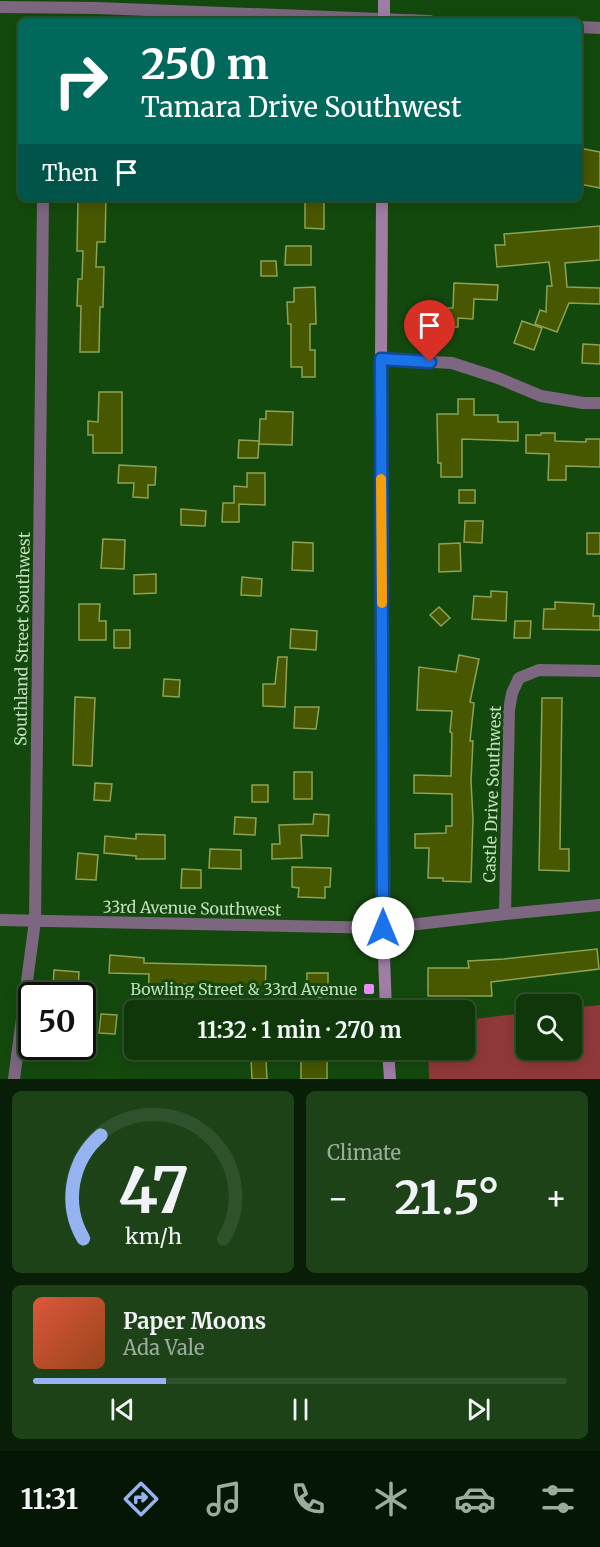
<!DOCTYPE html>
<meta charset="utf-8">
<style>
:root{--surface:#0f370a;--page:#1d4218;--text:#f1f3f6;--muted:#9bac9c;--line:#2f512b;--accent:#95b2f1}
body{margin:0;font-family:Merriweather,serif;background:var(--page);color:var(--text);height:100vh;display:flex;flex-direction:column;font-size:22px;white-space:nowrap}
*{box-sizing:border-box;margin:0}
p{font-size:20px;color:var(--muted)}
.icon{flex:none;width:33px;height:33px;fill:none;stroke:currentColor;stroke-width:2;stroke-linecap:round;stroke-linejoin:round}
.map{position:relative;height:1079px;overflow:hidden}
.drawer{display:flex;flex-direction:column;gap:12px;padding:12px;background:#081e06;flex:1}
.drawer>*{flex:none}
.top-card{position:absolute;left:18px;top:18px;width:564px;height:183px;border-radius:9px;box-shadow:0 3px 15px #0003,0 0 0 2px var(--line);background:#00695c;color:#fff;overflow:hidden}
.controls{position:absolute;left:516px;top:994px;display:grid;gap:12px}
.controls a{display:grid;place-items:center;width:66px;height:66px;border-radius:9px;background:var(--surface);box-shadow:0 3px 15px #0003,0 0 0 2px var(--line);font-size:30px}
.speed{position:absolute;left:18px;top:982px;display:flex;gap:12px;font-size:30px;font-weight:700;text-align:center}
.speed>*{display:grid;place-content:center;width:78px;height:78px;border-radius:50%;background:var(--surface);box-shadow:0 3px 15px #0003,0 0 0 2px var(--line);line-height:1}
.speed .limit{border:3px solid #111;border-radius:9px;background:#fff;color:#111}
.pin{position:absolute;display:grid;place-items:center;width:51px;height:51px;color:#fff;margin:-62px -26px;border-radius:50% 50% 50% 0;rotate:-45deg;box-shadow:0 0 6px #0007}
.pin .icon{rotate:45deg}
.me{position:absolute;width:66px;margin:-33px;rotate:0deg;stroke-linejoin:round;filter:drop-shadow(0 0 4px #0008)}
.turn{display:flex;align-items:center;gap:21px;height:126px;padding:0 24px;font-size:27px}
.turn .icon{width:78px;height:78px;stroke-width:2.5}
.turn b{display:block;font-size:42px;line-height:51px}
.then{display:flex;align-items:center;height:57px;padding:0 24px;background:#0003;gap:12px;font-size:22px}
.big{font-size:45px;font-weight:700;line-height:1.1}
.drawer .card{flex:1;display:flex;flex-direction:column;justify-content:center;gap:9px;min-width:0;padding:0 21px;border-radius:9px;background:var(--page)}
.drawer .dial{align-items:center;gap:0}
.dial svg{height:156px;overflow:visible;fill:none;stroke:var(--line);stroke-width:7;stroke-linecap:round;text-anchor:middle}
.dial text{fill:var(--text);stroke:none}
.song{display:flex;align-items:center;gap:18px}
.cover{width:72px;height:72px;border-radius:9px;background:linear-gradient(135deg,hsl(10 70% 55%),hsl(20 70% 35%))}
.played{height:6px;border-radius:3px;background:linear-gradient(90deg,var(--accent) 25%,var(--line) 25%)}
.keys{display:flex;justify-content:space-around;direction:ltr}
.heat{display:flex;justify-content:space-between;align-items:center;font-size:33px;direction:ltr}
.drawer .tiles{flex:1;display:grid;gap:12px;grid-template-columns:1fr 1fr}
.card:last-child{grid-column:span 2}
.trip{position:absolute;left:124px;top:1000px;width:351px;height:60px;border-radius:9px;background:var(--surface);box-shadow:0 3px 15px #0003,0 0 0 2px var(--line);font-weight:700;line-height:60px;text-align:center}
.menu{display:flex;height:96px;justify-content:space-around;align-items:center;background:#061604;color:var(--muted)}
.menu .icon{width:42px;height:42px}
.menu .on{color:var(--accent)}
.menu b{font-size:27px;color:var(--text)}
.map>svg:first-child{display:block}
.green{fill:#90393a}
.building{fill:#475800;stroke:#8da256;stroke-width:1.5}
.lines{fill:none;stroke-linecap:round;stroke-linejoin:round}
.minor{stroke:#7c6680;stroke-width:12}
.tertiary{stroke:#7c6680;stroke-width:12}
.secondary{stroke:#9f7da5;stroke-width:12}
.route-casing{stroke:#114b97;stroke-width:15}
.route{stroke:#1a73e8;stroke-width:10}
.slow{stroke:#f59e0b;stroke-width:10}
.poi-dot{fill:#eb8dfb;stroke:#14490e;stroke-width:2}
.labels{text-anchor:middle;stroke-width:6;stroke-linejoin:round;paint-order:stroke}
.street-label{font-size:16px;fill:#c3dfbf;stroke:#14490e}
.poi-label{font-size:16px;fill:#c3dfbf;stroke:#14490e;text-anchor:end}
</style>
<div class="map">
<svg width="600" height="1079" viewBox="0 0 600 1079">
<rect width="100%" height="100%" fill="#14490e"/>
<polygon class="green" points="600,1005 600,1079 429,1079 428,1050 465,1050 465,1020 526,1013 526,1050 572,1050 572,1008"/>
<g class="building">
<polygon points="579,148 600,152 600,188 579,184"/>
<polygon points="78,198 106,198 105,242 97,242 96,267 104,267 103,307 100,307 99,352 80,352 81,306 77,306 78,279 82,279 83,251 77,251"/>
<polygon points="305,201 324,202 324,229 305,228"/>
<polygon points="600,226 600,260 565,263 567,287 600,288 600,304 569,303 557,332 535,324 540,310 546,312 547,286 552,286 549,262 497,267 495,245 505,245 504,234"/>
<polygon points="286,246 311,246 311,265 285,265"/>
<polygon points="261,261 276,261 277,276 261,276"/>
<polygon points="454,283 498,285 497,300 474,299 473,319 458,318 458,327 439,327 439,308 453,308"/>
<polygon points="315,287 316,324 310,324 310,350 315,350 315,377 302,377 302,367 291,367 291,324 288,324 287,302 294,302 294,288"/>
<polygon points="522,321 542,328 534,350 514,343"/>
<polygon points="583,344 600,345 600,364 582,363"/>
<polygon points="99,392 122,392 122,453 93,453 93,435 88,435 88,421 98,422"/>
<polygon points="458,399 474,399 474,415 498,415 498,422 518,422 518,441 462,439 462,477 441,477 441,463 438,463 437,414 458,414"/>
<polygon points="266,411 293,412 292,445 259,444 260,419 266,419"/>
<polygon points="541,433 555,433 555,441 586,442 586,439 600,439 600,467 566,466 566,480 548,480 549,454 526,453 526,435 541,435"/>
<polygon points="239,440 259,441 258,458 238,458"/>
<polygon points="119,465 156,467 155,485 148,485 148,498 133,497 134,483 118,483"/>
<polygon points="247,473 265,473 265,505 239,504 239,522 222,522 223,503 234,503 234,486 247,487"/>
<rect x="459" y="490" width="16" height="13"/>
<polygon points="181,509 206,511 205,526 181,525"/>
<polygon points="465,521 483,521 482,543 464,542"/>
<rect x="587" y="533" width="13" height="21"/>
<polygon points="103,539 125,540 124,569 101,568"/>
<polygon points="293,542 313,543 313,571 292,570"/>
<polygon points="460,543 461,571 439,572 439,544"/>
<polygon points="156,574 156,593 134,594 134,575"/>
<polygon points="242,577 262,579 261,596 241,595"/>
<polygon points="491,591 507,592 506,621 472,619 474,596 491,597"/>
<polygon points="555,602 594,604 593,616 600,616 600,630 543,629 544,609 555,609"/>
<polygon points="79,604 100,604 99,621 106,621 106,640 79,640"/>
<polygon points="439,607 450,618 441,626 430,615"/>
<polygon points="515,621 531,621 530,638 514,638"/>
<polygon points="291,629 317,631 316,650 290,648"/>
<rect x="114" y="630" width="16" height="18"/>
<polygon points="459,655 479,659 470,702 474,703 470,741 473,741 471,781 473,819 471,882 443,881 443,878 428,878 429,848 415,848 415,834 446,833 446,826 452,826 452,794 414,793 414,775 451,776 452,733 450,732 452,711 417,710 419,667 456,672"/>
<polygon points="278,657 287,657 285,707 263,706 263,684 275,684"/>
<polygon points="164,679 180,680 179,697 163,696"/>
<polygon points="75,697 95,698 92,766 73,765"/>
<polygon points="542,698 562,698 560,849 569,849 569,871 539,870"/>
<polygon points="295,707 319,707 316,729 294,728"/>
<rect x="294" y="772" width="18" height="27"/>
<polygon points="95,783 112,784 110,801 94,800"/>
<rect x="252" y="785" width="16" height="17"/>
<polygon points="314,814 329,815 328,836 301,835 302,858 272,859 272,844 280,844 279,825 313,824"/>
<polygon points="235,817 256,818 255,835 234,834"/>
<polygon points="136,834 165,835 165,859 136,859 136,856 104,853 105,836 136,839"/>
<polygon points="210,849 241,850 241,869 209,868"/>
<polygon points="78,853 98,855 96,880 76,879"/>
<polygon points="292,867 331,868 330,887 325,887 325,898 298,897 299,888 292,887"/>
<polygon points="182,869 201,870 201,888 181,888"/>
<polygon points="597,949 599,969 491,982 492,996 428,996 428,968 469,968 468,961 504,959"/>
<polygon points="110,955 144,958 144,963 266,966 265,994 232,994 231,1011 216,1011 217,985 164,984 164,1005 148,1004 149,974 109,973"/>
<polygon points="54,970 79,972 78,990 53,987"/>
<rect x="307" y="973" width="21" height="25"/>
<polygon points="101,1014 117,1015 115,1034 99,1033"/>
<rect x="301" y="1050" width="26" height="29"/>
<polygon points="251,1059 266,1059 267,1079 252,1079"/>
</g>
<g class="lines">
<g class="minor">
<polyline points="0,7 97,8 430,21"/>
<polyline points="579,27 600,28"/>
<polyline points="381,359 452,363 498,378 541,396 583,403 600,403"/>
<polyline points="505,914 509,710 512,693 519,678 539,670 600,671"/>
<polyline points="383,928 505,914 600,905"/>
<polyline points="14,1079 35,921 43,198"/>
</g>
<polyline class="tertiary" points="0,920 383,928"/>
<g class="secondary">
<polyline points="384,21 384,0"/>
<polyline points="382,198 381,359 383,928 386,1011"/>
<polyline points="388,1050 390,1079"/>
</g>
</g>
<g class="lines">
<defs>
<polyline id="route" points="383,928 381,359 430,362"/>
</defs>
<use href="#route" class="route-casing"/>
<use href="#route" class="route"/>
<polyline class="slow" points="381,479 382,603"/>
</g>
<rect class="poi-dot" x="363" y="983" width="12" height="12" rx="3"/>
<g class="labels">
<g class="street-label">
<text transform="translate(22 639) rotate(-89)" y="6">Southland Street Southwest</text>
<text transform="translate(492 794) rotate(-88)" y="6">Castle Drive Southwest</text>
<text transform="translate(192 908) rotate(1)" y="6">33rd Avenue Southwest</text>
</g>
<g class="poi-label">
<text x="357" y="995">Bowling Street &amp; 33rd Avenue</text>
</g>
</g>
</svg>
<div class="controls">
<a><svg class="icon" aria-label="search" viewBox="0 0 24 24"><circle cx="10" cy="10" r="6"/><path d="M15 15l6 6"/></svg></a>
</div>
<div class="speed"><div class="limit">50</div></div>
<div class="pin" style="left:430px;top:362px;background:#d93025"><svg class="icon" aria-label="arrive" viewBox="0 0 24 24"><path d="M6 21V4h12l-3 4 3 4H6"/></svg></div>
<svg class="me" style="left:383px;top:928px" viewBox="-20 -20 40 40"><circle r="19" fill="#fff"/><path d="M0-13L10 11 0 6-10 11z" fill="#1a73e8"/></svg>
<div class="trip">11:32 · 1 min · 270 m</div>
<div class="top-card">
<div class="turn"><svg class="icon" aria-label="right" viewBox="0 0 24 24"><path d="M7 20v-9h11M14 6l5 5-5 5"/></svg><div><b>250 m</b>Tamara Drive Southwest</div></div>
<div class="then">Then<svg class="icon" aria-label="arrive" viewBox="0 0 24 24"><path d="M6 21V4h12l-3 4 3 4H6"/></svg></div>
</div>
</div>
<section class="drawer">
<div class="tiles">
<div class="card dial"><svg viewBox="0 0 100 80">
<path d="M14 69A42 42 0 1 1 86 69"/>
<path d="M14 69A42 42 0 0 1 23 16" stroke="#95b2f1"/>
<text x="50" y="56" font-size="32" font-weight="700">47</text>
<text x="50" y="72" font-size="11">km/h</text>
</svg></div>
<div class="card"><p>Climate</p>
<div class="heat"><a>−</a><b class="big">21.5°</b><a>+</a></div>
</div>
<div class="card">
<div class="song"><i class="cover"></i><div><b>Paper Moons</b><p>Ada Vale</p></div></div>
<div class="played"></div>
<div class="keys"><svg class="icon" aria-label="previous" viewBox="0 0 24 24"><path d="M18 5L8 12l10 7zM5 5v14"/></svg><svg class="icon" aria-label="pause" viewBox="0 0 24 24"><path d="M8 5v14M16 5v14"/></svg><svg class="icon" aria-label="next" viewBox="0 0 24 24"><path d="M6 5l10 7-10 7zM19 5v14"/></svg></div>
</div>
</div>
</section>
<nav class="menu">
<b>11:31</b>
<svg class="icon on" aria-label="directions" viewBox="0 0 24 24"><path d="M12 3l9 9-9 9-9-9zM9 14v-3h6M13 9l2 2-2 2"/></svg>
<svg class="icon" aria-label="music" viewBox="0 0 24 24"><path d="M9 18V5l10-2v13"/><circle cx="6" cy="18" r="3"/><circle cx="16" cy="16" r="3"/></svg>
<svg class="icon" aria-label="phone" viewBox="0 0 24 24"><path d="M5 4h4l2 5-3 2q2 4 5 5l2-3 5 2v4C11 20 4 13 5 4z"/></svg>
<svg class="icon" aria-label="climate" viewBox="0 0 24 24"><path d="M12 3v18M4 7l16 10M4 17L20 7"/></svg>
<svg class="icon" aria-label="car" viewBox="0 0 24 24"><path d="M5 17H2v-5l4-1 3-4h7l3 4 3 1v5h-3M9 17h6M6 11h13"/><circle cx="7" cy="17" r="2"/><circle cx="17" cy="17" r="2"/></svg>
<svg class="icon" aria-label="filters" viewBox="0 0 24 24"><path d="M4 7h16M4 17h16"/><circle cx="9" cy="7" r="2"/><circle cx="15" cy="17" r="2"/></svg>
</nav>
